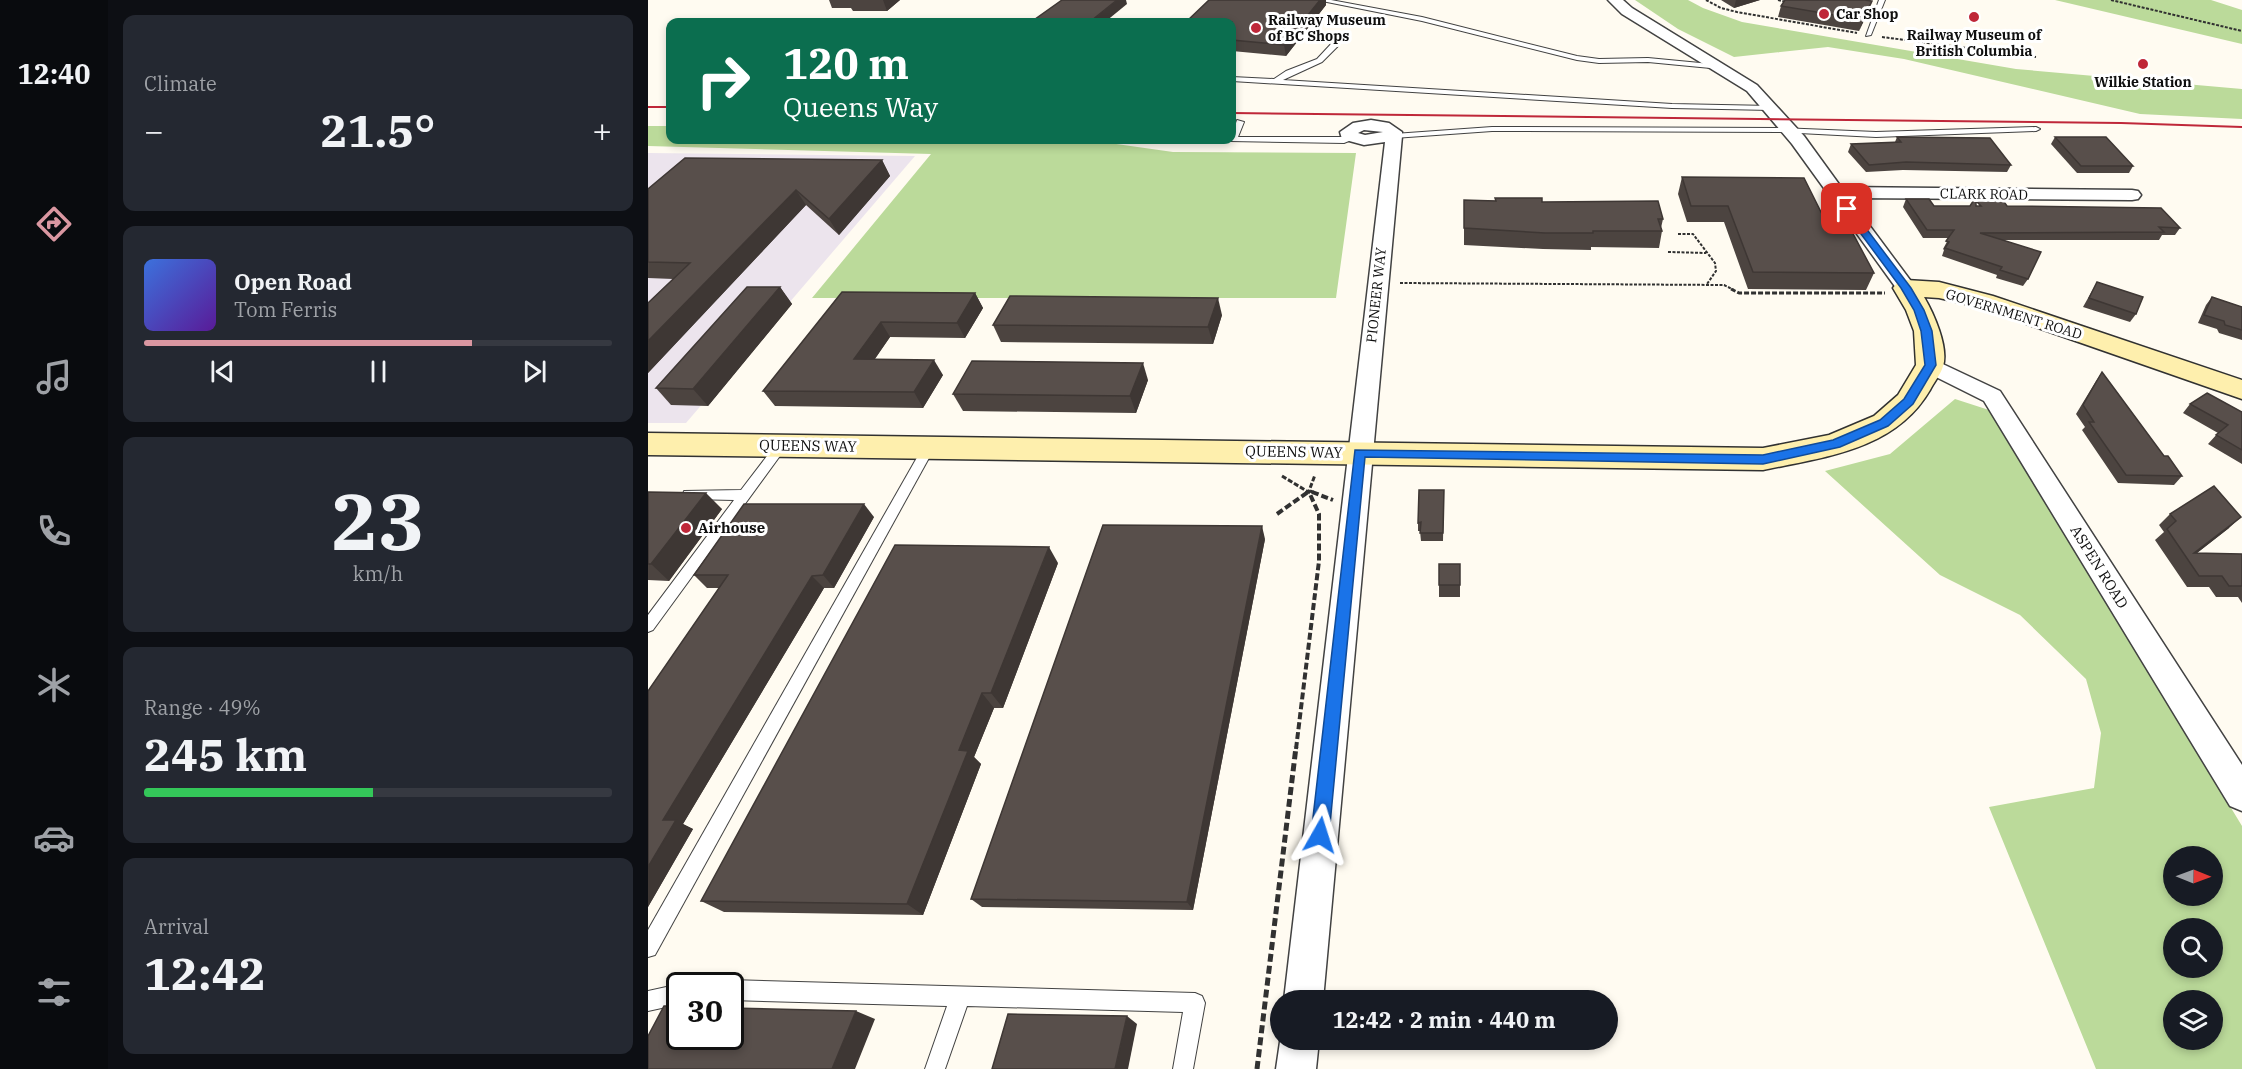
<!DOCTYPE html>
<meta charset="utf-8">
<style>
:root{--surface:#171b24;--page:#242831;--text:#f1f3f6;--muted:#9ea1a6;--line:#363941;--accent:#da97a1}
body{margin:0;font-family:"IBM Plex Serif",serif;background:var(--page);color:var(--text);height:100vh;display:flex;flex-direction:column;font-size:22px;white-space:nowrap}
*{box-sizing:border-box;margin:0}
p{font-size:20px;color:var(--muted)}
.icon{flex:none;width:33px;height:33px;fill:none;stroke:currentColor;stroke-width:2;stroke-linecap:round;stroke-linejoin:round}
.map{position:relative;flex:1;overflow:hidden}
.side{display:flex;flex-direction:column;gap:15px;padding:15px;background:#0d0f14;width:540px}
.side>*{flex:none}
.top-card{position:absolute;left:18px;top:18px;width:570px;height:126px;border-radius:12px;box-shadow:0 3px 9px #0003;background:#0b6e4f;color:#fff;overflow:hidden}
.needle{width:39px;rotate:91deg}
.tools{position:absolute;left:1515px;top:846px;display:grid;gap:12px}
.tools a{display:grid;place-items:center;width:60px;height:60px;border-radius:50%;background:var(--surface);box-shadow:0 3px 9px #0003;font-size:30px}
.speed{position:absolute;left:18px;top:972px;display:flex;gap:12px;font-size:30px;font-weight:700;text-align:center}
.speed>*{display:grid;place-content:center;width:78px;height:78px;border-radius:50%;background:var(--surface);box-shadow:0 3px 9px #0003;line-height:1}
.speed .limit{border:3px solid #111;border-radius:9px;background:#fff;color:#111}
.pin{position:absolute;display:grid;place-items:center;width:51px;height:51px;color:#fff;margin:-26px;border-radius:12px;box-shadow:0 3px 9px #0006}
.me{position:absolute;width:66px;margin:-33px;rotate:6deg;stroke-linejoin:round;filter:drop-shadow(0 0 4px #0008)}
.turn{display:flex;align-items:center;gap:21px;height:126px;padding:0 18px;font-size:27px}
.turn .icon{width:78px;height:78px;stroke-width:2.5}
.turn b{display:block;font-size:42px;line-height:51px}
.big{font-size:45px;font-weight:800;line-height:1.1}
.side .card{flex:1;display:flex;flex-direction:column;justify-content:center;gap:9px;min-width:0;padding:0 21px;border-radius:12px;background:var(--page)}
.side .dial{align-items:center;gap:0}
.dial b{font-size:78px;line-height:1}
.song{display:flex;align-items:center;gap:18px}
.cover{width:72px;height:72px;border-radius:9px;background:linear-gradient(135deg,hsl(220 70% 55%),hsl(270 70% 35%))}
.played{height:6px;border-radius:3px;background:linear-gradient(90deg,var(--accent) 70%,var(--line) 70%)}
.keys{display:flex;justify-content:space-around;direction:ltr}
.heat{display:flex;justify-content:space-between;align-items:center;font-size:33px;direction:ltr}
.charge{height:9px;border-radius:4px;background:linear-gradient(90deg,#34c759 49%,var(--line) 0)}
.trip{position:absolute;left:622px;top:990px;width:348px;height:60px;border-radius:30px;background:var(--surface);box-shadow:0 3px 9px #0003;font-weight:800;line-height:60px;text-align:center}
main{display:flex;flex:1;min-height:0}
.menu{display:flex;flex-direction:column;width:108px;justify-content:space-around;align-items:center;background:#090b0e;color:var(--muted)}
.menu .icon{width:42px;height:42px}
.menu .active{color:var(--accent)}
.menu b{font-size:27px;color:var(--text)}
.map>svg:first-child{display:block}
.industrial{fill:#ece4ed}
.forest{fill:#bbda9a;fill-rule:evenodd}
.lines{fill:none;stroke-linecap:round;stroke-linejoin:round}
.lane-casing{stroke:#424242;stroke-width:2}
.street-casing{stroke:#424242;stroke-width:3}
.secondary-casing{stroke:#313131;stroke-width:3}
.path-far3{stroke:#313131;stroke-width:2;stroke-dasharray:3 1.5;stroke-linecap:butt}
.path-far2{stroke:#313131;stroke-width:3;stroke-dasharray:5 2;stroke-linecap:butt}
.path-far1{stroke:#313131;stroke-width:4;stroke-dasharray:7 3;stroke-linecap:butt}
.path{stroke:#313131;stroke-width:5;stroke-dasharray:8 4;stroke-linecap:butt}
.lane{fill:#fff;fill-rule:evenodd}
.street{fill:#fff;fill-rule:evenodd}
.secondary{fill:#feefad;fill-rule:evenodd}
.rail{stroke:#bf2739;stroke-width:2}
.wall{fill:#4c4440;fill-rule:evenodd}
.shaded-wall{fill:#3e3734}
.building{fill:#584f4b;stroke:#3e3734;stroke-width:1.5;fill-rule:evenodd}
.route{fill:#1a73e8;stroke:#114b97;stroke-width:1.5}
.poi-dot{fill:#bf2739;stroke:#fff;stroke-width:2}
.labels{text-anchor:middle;stroke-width:6;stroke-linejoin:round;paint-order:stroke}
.far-poi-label{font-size:14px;font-weight:bold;fill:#0f0f0f;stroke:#fff;text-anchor:start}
.far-street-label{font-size:14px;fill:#0f0f0f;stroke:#fff}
.street-label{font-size:15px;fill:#0f0f0f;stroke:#fff}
.poi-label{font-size:15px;font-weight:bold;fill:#0f0f0f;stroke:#fff;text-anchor:start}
</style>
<main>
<nav class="menu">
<b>12:40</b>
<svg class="icon active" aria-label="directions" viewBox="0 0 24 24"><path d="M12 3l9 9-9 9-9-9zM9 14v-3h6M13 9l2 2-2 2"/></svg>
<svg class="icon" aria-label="music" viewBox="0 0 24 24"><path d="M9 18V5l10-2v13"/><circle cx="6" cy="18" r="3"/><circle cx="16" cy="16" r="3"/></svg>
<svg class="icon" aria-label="phone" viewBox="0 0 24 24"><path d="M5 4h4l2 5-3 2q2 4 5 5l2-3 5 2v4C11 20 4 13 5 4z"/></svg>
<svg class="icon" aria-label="climate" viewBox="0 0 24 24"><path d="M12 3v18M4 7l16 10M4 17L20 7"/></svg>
<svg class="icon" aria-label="car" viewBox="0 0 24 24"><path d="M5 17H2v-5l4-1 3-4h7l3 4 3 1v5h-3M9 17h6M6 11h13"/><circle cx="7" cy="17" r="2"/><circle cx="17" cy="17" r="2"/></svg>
<svg class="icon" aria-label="filters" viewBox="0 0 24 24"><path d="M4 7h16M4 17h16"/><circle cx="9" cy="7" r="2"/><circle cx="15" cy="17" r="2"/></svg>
</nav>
<section class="side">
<div class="card"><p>Climate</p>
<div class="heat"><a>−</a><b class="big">21.5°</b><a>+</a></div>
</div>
<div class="card">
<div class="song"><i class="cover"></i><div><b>Open Road</b><p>Tom Ferris</p></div></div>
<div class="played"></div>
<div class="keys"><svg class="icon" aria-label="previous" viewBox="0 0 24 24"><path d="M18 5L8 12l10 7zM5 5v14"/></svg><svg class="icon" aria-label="pause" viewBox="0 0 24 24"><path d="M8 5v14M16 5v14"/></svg><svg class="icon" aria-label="next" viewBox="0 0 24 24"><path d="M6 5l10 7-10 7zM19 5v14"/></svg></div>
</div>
<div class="card dial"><b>23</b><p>km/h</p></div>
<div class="card"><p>Range · 49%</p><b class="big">245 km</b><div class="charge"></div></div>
<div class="card"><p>Arrival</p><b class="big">12:42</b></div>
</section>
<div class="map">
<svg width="1594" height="1069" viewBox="0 0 1594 1069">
<rect width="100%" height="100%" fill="#fffbf1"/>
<polygon class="industrial" points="0,153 267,156 38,423 0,423"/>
<g class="forest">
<polygon points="987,0 1040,0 1055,8 1094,22 1368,69 1594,89 1594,119 1492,114 1256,59 1180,47 1086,57 1030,29"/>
<polygon points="1407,0 1563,0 1594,10 1594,44"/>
<polygon points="0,126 22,126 22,140 440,140 525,152 708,153 688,298 164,298 283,154 0,146"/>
<path d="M1307 399 1341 410 1594 826V1069H1448L1341 807 1446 788 1453 733 1438 679 1372 615 1292 575 1177 471 1242 454ZM1526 856H1564V896H1526ZM1526 928H1564V968H1526ZM1526 1000H1564V1040H1526Z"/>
</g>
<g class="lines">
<defs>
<g id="lane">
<polygon points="669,0 683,0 774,17 929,56 951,59 1000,58 1073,65 1077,67 1073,69 1000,62 951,63 929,60 774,21"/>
<polygon points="1231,0 1237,0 1223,35 1218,36"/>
<polygon points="683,44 690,46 674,62 635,80 1024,104 1123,106 1127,108 1123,110 1024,108 584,81 584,77 626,79 638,71 669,59"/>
<polygon points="589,120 596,122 590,137 696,137 704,136 708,138 696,143 582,141"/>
<polygon points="844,127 1132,128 1228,132 1388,127 1392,129 1388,131 1228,137 1132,132 844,131 746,138 742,136 746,134"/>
<polygon points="133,442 137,443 139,446 137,449 5,630 0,632 0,615 86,500 41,499 36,497 35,494 36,491 93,490 129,443"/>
<polygon points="281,443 287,447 7,955 0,957 0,930 275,447"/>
<polygon points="82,980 547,993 554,996 557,1003 545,1069 525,1069 535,1012 319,1006 297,1069 277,1069 299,1006 82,1000 82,986 74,986"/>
<polygon points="32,984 35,986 32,986 32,1004 0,1011 0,991"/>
</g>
<g id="street">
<polygon points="960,0 975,0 984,8 1109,85 1156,136 1193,187 1484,190 1490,191 1493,195 1490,199 1484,200 1201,198 1268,288 1265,292 1258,294 1251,292 1144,144 1099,91 974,14"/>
<path d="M723 120 741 123 754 132V136L675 1000H636L737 142 716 145 694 139 692 132 705 123ZM716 130 735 132 717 135 710 133Z"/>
<polygon points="1282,358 1352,391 1594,765 1594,811 1582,806 1336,401 1274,370 1271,365 1274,360"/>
<polygon points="633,1035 633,1040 671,1040 668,1069 628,1069"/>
</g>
<path id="secondary" d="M1258 280 1291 282 1345 296 1594 380V399L1327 306 1291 298 1276 297C1285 312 1301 347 1295 366 1293 374 1286 382 1282 390 1247 450 1177 457 1115 470L0 455V433L1115 448 1181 435 1226 416 1250 395 1268 365 1266 331 1258 310 1245 288 1249 283Z"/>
</defs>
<use href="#lane" class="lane-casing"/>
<use href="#street" class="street-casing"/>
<use href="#secondary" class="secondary-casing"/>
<g class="path-far3">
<polyline points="1058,0 1073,8 1089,12 1209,33"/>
<polyline points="1130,0 1138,2"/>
<polyline points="1463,0 1594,31"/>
<polyline points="1234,37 1388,57"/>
<polyline points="1030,234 1045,234 1067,263 1068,271 1059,284"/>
<polyline points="1020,252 1058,253"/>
<polyline points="752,283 1076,285 1086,290"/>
</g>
<g class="path-far2">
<polyline points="1083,289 1091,293 1237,293"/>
<polyline points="634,476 662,493"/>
<polyline points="662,491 668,493"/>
<polyline points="658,493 661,491 667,475"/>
</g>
<g class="path-far1">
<polyline points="664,492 685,500"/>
<polyline points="629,514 660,492"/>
<polyline points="648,749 671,561 671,514 661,492"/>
</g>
<polyline class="path" points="609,1069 648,747"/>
<use href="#lane" class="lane"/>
<use href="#street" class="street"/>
<use href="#secondary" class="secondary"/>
<g class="rail">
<polyline points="0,107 22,107"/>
<polyline points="584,113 1473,123 1594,127"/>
</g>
</g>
<g class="wall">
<polygon points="181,0 252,0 239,11 205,11 203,8 184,8"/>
<polygon points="561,0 678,0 678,5 638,56 584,51 584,22"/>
<polygon points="1073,0 1112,0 1086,8"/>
<polygon points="1133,6 1220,12 1211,31 1130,17"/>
<polygon points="1249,137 1363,165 1359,172 1255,170 1218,172 1200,152 1203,144 1247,142"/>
<polygon points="1407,137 1485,166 1481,173 1429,173 1403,144"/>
<polygon points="234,160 242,176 191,235 158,205 0,373 0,303 25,279 0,278 0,189"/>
<polygon points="1034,177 1182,230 1226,273 1218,290 1100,289 1076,222 1039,222 1030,194"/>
<path d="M1258 199 1286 206H1322L1329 199 1359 206 1532 228 1527 235H1514L1511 240H1356L1380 279 1375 286 1348 278 1349 275 1294 256 1296 250 1295 249 1301 238H1275L1255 207ZM1328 201 1333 206H1328Z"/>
<polygon points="816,200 894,202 1015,219 1013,228 1014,231 1011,248 943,247 943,250 895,249 816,245"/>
<polygon points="1449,282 1488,314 1482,322 1435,307 1444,291"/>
<polygon points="132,287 144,304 60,406 23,405 8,388"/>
<polygon points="194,292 327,293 335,308 317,338 242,337 227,359 295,375 275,408 127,406 115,391"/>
<polygon points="1564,297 1594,307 1594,340 1571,333 1569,329 1550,323 1558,305"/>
<polygon points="574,315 565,344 353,342 345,325"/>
<polygon points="1454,372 1516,456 1534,476 1526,485 1470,483 1434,430 1437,427 1428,414 1448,381"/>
<polygon points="500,380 488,413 315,411 305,394"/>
<polygon points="1542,404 1594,412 1594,464 1560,444 1570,433 1535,413"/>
<polygon points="796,490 795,541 773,541 772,531 770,531 770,523"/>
<polygon points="0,492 74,509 21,581 0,580"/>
<polygon points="1522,514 1581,528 1549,553 1594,554 1594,603 1590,597 1568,597 1561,587 1539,587 1507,540 1516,532 1511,525"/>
<polygon points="226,517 186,588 176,588 35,824 45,829 0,907 0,691 72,588 59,588 46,575"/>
<polygon points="617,539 545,910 334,907 323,899"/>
<polygon points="410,563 355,708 346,708 326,757 333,764 275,915 76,912 53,901"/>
<rect x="791" y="564" width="21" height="33"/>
</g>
<g class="shaded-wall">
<polygon points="235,0 252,0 239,11"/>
<polygon points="469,0 478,0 479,4 457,22 443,21"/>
<polygon points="672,0 678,0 678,5 638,56 636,45"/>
<polygon points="1088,0 1112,0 1086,8"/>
<polygon points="1224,1 1220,12 1211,31 1215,20"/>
<polygon points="234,160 242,176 191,235 181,219"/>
<polygon points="148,190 158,205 0,373 0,341"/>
<polygon points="132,287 144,304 60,406 45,389"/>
<polygon points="327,293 335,308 317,338 309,323"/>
<polygon points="570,298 574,315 565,344 560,327"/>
<polygon points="233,322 242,337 216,374 206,359"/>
<polygon points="286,360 295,375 275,408 266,392"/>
<polygon points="495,363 500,380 488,413 482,396"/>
<polygon points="58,493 74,509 21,581 3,564"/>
<polygon points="216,504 226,517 186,588 175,575"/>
<polygon points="1593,517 1581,528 1540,560 1546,553"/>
<polygon points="614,526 617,539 545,910 539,902"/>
<polygon points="401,547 410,563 355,708 343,693"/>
<polygon points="164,576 176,588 35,824 45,829 0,907 0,867 15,820"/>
<polygon points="334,693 346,708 326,757 333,764 275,915 259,904 311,750"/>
<polygon points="208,1011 227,1019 207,1069 184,1069"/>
<polygon points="479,1016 489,1024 480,1069 467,1069"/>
</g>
<g class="building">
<polygon points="414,0 469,0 443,21 456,22 383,22"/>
<polygon points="561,0 672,0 636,45 584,40 584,22 538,22"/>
<polygon points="1137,0 1216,0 1224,1 1215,20 1133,6"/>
<polygon points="1249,137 1342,138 1363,165 1258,162 1221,165 1203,144 1253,142"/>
<polygon points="1407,137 1458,137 1485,166 1433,166"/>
<polygon points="37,158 234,160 181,219 148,190 0,341 0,303 42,263 0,262 0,189"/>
<polygon points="1034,177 1156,178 1182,230 1203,230 1226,273 1105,272 1080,206 1043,206"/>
<path d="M1329 195V199H1354L1359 206 1513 208 1532 228 1511 227 1516 232 1332 233 1393 252 1380 279 1352 270 1354 267 1297 248 1301 242 1298 241 1306 230H1279L1258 199H1281L1286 206H1322ZM1328 201 1333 206H1328Z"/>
<polygon points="847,198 894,198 894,202 1010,201 1015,219 1010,219 1014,231 945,231 945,233 897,233 816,228 816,200 848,201"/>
<polygon points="1449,282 1495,297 1488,314 1441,298"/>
<polygon points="99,287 132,287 45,389 8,388"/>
<polygon points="194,292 327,293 309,323 233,322 206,359 286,360 266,392 115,391"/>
<polygon points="362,296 570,298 560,327 345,325"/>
<polygon points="1564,297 1594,307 1594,330 1577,325 1576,321 1556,315"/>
<polygon points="324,361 495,363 482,396 305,394"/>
<polygon points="1454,372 1516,456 1520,456 1534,476 1478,475 1441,422 1446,422 1435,405"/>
<polygon points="1559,393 1594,412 1594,450 1568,435 1580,425 1542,404"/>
<polygon points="1566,486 1593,517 1546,553 1594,554 1594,586 1581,586 1574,576 1551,576 1519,529 1528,521 1522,514"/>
<polygon points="771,490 796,490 795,533 772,533 773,522 770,523"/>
<polygon points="0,492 58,493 3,564 0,564"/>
<polygon points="96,504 216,504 175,575 164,576 15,820 28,820 0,867 0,691 80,575 46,575"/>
<polygon points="455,525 614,526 539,902 323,899"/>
<polygon points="247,545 401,547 343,693 334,693 311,750 320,751 259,904 53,901"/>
<rect x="791" y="564" width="21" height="21"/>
<polygon points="16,1006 32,1006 32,1036 82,1036 82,1008 208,1011 184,1069 0,1069 0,1036"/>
<polygon points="360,1014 479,1016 467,1069 344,1069"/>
</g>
<polygon class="route" points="1196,207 1202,207 1263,288 1276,310 1284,331 1288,365 1265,404 1240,426 1192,447 1115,464 717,457 681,835 678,841 672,843 665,841 663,835 707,450 1115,455 1185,440 1232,420 1256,399 1277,365 1273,331 1266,310 1253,288 1196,211"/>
<g class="poi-dot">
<circle cx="1176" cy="14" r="6"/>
<circle cx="1326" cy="17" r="6"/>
<circle cx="608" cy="28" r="6"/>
<circle cx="1495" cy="64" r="6"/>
<circle cx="38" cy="528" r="6"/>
</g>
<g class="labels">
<g class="far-poi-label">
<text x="1188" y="19">Car Shop</text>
<text x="620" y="25">Railway Museum<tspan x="620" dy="16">of BC Shops</tspan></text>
<text x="1326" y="40" text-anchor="middle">Railway Museum of<tspan x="1326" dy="16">British Columbia</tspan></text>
<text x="1495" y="87" text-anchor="middle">Wilkie Station</text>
</g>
<g class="far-street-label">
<text transform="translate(1336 194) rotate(1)" y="5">CLARK ROAD</text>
<text transform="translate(728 295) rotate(-84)" y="5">PIONEER WAY</text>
<text transform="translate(1366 314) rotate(17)" y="5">GOVERNMENT ROAD</text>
</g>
<g class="street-label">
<text transform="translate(160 446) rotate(1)" y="5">QUEENS WAY</text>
<text transform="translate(646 452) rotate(1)" y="5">QUEENS WAY</text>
<text transform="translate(1451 567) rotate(58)" y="5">ASPEN ROAD</text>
</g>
<g class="poi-label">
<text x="50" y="533">Airhouse</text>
</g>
</g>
</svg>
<div class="tools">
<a><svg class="needle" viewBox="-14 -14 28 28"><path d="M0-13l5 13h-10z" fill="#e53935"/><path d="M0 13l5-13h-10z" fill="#9ea1a6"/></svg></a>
<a><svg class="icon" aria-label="search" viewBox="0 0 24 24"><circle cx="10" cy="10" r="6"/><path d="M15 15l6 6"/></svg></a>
<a><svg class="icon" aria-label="layers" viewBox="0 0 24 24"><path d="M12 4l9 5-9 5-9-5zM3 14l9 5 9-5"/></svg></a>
</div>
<div class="speed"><div class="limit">30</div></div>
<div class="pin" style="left:1199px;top:209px;background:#d93025"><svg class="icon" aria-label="arrive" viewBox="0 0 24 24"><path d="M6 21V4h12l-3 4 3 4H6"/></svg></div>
<svg class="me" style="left:672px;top:835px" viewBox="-20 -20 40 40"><path d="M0-17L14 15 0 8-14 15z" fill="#1a73e8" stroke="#fff" stroke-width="4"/></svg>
<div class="trip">12:42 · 2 min · 440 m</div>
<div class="top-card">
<div class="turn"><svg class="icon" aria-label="right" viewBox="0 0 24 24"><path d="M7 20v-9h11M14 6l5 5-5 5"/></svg><div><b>120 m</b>Queens Way</div></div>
</div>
</div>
</main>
